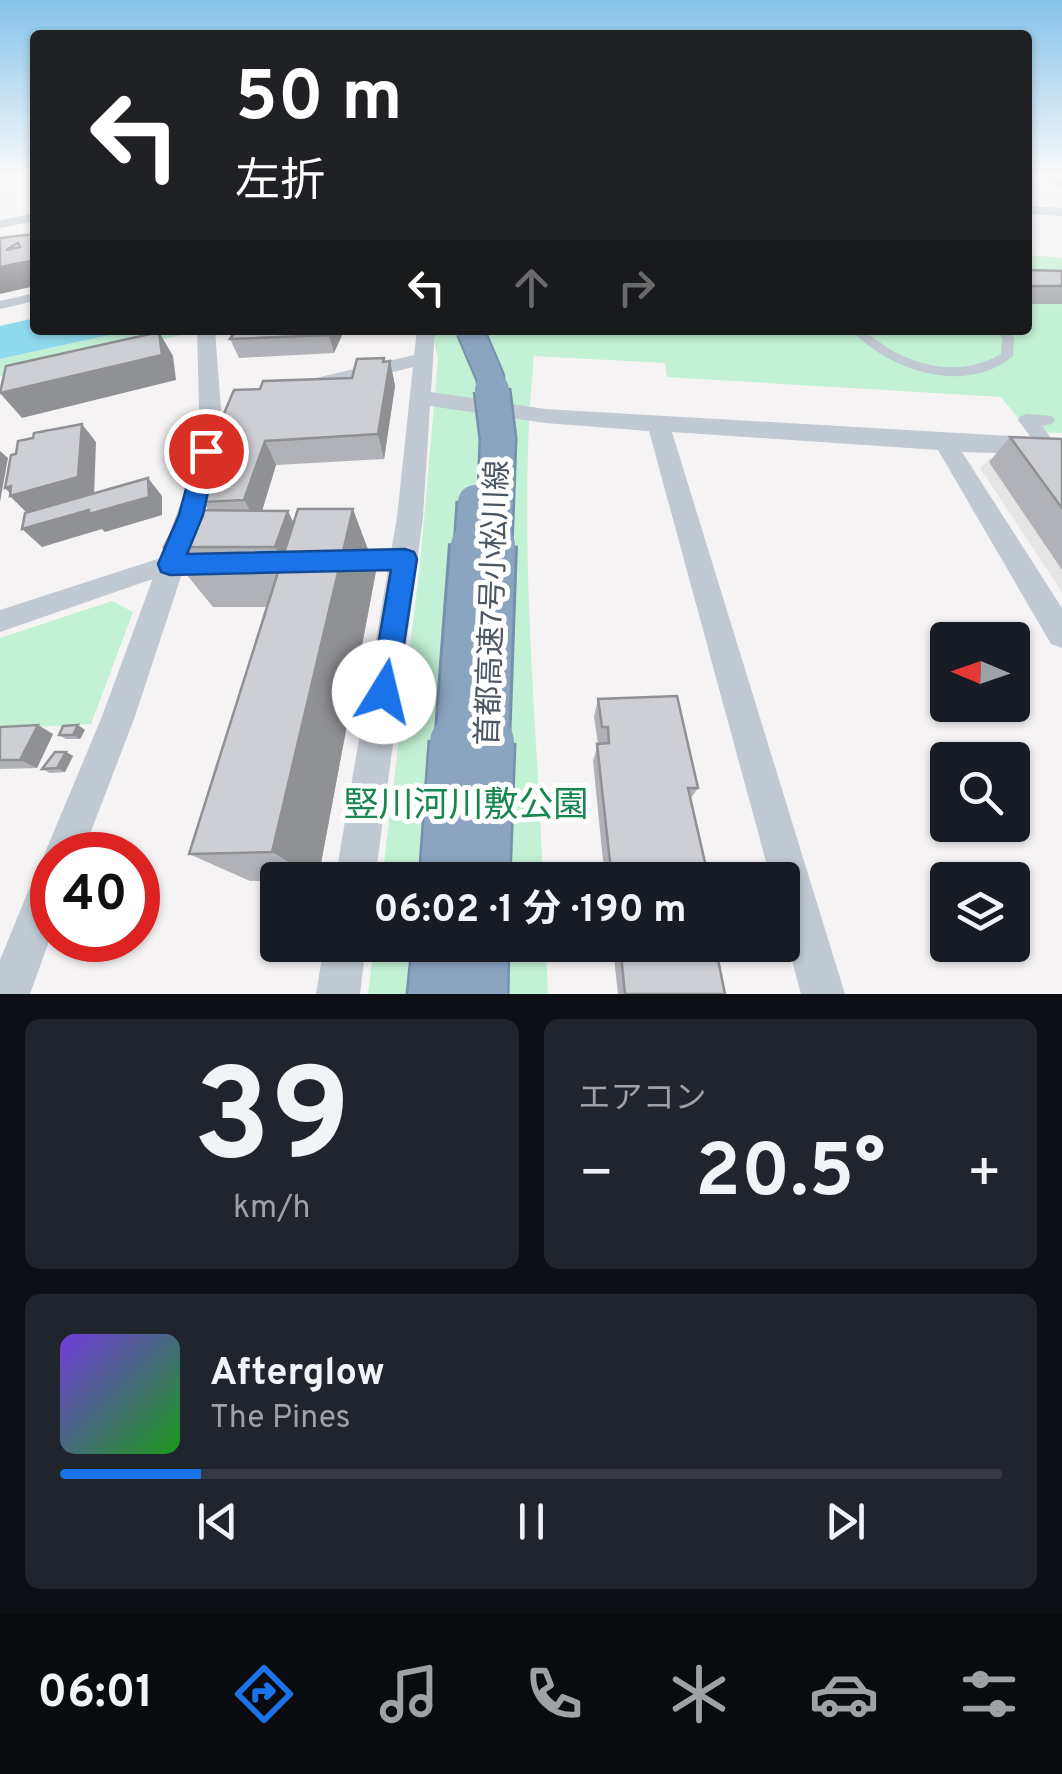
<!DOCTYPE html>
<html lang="ja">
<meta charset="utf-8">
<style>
:root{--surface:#171b24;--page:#20242c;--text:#f1f3f6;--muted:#9ea1a6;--line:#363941;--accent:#1a73e8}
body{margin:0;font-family:Overpass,"Noto Sans JP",sans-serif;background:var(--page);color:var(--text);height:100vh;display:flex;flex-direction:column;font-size:38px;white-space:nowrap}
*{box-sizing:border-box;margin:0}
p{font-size:32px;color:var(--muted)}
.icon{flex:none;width:55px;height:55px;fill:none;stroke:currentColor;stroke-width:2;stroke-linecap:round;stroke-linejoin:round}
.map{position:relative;height:994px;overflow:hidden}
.details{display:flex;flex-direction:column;gap:25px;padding:25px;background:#0d0f14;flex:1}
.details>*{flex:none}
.guide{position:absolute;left:30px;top:30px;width:1002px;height:305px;border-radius:10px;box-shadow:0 2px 8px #0004;background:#202124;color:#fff;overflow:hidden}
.needle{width:65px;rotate:272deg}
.fabs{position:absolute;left:930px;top:622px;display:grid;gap:20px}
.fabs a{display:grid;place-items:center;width:100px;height:100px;border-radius:10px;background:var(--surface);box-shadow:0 2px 8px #0004;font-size:50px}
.speed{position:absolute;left:30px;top:832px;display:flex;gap:20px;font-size:50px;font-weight:700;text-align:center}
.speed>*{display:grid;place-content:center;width:130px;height:130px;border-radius:50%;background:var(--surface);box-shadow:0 2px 8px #0004;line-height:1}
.speed .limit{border:15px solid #d22;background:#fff;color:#111}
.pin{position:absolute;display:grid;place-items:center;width:85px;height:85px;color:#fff;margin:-42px;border:5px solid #fff;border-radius:50%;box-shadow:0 2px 10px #0007}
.me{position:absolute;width:110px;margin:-55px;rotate:9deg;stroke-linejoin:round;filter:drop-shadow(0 0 8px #0008)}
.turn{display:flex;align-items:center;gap:35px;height:210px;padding:0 40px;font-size:45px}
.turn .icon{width:130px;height:130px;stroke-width:2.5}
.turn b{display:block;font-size:70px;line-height:85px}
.lanes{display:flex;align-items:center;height:95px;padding:0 40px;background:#0003;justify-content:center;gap:50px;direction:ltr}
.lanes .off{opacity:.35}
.big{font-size:75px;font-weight:700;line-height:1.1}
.details .widget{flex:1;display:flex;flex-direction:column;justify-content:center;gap:15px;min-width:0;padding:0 35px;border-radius:15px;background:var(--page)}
.details .dial{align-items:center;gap:0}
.dial b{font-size:130px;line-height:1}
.song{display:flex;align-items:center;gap:30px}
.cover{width:120px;height:120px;border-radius:15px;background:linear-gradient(135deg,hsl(260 70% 55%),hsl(120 70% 35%))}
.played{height:10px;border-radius:5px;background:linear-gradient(90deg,var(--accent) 15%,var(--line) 15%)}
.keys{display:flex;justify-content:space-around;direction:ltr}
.heat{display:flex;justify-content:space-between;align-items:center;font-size:55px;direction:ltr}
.details .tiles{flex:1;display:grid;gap:25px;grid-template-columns:1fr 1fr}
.widget:last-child{grid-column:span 2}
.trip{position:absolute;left:260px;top:862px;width:540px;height:100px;border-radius:10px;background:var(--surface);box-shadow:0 2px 8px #0004;font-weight:700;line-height:100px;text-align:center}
.dock{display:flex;height:160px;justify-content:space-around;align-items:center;background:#090b0e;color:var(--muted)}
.dock .icon{width:70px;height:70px}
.dock .current{color:var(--accent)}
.dock b{font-size:45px;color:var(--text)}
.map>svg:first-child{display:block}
.education{fill:#e6e4e5}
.green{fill:#c3f1d5}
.water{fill:#90daee}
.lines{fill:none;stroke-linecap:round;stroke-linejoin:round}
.motorway-casing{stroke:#7690ad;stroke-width:5}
.pedestrian{fill:#c1cad2;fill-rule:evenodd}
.minor{fill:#c1cad2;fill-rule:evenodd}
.tertiary{fill:#c1cad2;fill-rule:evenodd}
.primary{fill:#b3c2d1;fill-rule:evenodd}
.motorway{fill:#8ba5c1;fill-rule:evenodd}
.motorway-bridge-far3-casing{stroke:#7690ad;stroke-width:30;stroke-linecap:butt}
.motorway-bridge-far2-casing{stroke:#7690ad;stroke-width:39;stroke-linecap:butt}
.motorway-bridge-far1-casing{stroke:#7690ad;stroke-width:48;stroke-linecap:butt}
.motorway-bridge-casing{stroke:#7690ad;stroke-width:59;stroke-linecap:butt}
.motorway-bridge-far3{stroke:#8ba5c1;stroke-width:26}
.motorway-bridge-far2{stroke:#8ba5c1;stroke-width:34}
.motorway-bridge-far1{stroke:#8ba5c1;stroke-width:42}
.motorway-bridge{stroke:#8ba5c1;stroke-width:54}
.wall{fill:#b0b2b7}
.shaded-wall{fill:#909195}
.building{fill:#cdcfd5;stroke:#909195;stroke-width:2.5;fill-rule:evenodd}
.route{fill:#1a73e8;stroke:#114b97;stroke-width:2.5}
.labels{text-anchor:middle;stroke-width:10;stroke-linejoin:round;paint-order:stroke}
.street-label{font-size:30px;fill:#4a5661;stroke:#fff}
.near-park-label{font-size:35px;fill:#17864f;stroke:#fff}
</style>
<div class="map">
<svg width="1062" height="994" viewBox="0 0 1062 994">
<rect width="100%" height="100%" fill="#f5f3f3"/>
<polygon class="education" points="990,458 1062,460 1062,592 980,468"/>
<g class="green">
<path d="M1028 255 1062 258V433L1029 432 1001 397 667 377 665 363 534 356C517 529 536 706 543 880H382L420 564 438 360 432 330H1028Z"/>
<polygon points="132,330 204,330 0,376 0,359"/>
<polygon points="112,601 133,612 91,724 0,729 0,638"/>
<polygon points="374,945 546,945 548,994 368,994"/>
</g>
<polygon class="water" points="35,318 35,330 132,330 0,359 0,326"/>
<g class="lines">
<defs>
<polygon id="motorway" points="413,945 508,945 507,994 408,994"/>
</defs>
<use href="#motorway" class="motorway-casing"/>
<path class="pedestrian" d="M851 330C869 330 878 343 893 351 928 370 966 374 1001 354L1002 339 997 330H1009L1014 339 1013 356C965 396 890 371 851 330Z"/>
<g class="minor">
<polygon points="35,293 35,301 0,309 0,301"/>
<polygon points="1027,414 1052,416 1055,420 1052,424 1042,426 1057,446 1055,451 1041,451 1021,424 1018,420 1021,416"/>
<polygon points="405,550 413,553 416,559 413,565 405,568 347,570 339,567 336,561 339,555 347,552"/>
<polygon points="170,555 191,558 194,564 191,570 170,573 0,632 0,610"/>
</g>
<g class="tertiary">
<polygon points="1028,206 1062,208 1062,216 1028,214"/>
<polygon points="35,213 35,221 0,228 0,220"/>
<polygon points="197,330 215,330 221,409 212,483 134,719 82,855 52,855 52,933 30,994 0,994 0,960 38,867 47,863 44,855 101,719 188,483 199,409"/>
<polygon points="417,330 435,330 431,392 545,409 1062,439 1062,455 962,452 1062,608 1062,648 1051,644 938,450 672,432 845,994 801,994 782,924 782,880 771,880 649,431 545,423 430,406 423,517 375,880 335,880 397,517 413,367 310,393 300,386 303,381 414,355"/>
<polygon points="324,945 366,945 360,994 316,994"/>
</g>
<polygon class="primary" points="1035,174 1054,174 1062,178 1062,190"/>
<use href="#motorway" class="motorway"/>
<defs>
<polyline id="motorway-bridge-far3" points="470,330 490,377 492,392"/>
<g id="motorway-bridge-far2">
<polyline points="492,390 498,439 494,547"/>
<polyline points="472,547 475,502"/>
</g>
<g id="motorway-bridge-far1">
<polyline points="457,744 472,545"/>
<polyline points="487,744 494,545"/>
</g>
<g id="motorway-bridge">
<polyline points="447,880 457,742"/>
<polyline points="482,880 487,742"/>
</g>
</defs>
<use href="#motorway-bridge-far3" class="motorway-bridge-far3-casing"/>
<use href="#motorway-bridge-far2" class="motorway-bridge-far2-casing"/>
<use href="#motorway-bridge-far1" class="motorway-bridge-far1-casing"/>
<use href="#motorway-bridge" class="motorway-bridge-casing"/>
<use href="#motorway-bridge-far3" class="motorway-bridge-far3"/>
<use href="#motorway-bridge-far2" class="motorway-bridge-far2"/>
<use href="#motorway-bridge-far1" class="motorway-bridge-far1"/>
<use href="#motorway-bridge" class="motorway-bridge"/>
</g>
<g class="wall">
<polygon points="1028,270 1062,271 1062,304 1028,304"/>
<polygon points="236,330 342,335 334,353 239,358 230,339"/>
<polygon points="384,358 385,362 390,361 395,386 384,459 276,465 262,511 294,524 376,571 318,879 250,881 189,854 267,607 213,607 164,547 209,511 203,502 220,461 211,444 260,389 352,378"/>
<polygon points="1010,437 1062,439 1062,570 989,462"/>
<polygon points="598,699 698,788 691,798 706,867 718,880 605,880 593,761 598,744 594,717"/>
<polygon points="0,727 53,734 37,768 0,769"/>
<polygon points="85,730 80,739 66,739 59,735"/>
<polygon points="66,752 73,756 65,772 50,773 42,769"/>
<polygon points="640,945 716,945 725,994 618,994 614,958 621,954 641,951"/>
</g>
<g class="shaded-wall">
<polygon points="35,260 35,286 0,294 0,267"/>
<polygon points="331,330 340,330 342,335 334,353 329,335"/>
<polygon points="159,332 173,356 176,380 22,418 0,393"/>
<polygon points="384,358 388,375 390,361 395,386 384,459 378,434"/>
<polygon points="82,424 96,442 94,496 28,514 10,496 12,495 5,488"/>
<polygon points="265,441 276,465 258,524 244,500"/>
<polygon points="0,451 8,458 0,502"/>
<polygon points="148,478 162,496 162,515 105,532 102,529 42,547 22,529"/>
<polygon points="353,509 376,571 318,879 272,852"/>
<polygon points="288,511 318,573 308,607 275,547"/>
<polygon points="38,725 53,734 37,768 20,760"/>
<polygon points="78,725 85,730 80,739 73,735"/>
<polygon points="66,752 73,756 65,772 57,768"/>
</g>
<g class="building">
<path d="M35 234V260L0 267V238ZM18 243 20 247 6 250Z"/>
<polygon points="1028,270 1062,271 1062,286 1031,286 1028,282"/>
<polygon points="236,330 331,330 329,335 230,339"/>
<polygon points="159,332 162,355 0,393 6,366"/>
<polygon points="384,358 383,362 390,361 378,434 265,441 244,500 203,502 228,443 211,444 234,390 260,389 263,381 352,378 357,359"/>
<polygon points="82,424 78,477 10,496 11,486 5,488 11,455 16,454 18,441 33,438 34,433"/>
<polygon points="1010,437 1062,439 1062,508"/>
<polygon points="148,478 149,497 89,514 89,510 22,529 25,513"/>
<polygon points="298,509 353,509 272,852 189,854"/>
<polygon points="183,510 288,511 275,547 164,547"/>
<polygon points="677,696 698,788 688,788 706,867 715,866 718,880 612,880 597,744 609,743 608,727 602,727 598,699"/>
<polygon points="38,725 20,760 0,760 0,727"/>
<polygon points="78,725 73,735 59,735 63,726"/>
<polygon points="55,752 66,752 57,768 42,769"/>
<polygon points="650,945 715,945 725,994 625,994 621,954 651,950"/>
</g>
<linearGradient id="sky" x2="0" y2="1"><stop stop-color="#85c3ea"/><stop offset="0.56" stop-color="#fafafa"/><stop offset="1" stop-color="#fafafa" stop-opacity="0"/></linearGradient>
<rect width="1062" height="313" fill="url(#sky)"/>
<polygon class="route" points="206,444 217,451 203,515 187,554 405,549 414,552 417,559 395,703 384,707 374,703 370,692 391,570 170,575 161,572 158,564 179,515 196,451"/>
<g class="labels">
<g class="street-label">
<text transform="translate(492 603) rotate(-88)" y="10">首都高速7号小松川線</text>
</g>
<g class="near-park-label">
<text x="466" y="816">竪川河川敷公園</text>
</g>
</g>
</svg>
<div class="fabs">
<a><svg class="needle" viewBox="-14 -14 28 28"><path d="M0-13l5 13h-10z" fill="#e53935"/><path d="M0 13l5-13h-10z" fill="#9ea1a6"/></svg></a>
<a><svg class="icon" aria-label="search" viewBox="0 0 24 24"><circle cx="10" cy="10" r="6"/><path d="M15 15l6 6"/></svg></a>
<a><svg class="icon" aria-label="layers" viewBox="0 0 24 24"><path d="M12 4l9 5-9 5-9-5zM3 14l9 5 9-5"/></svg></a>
</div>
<div class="speed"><div class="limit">40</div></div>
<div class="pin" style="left:206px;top:451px;background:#d93025"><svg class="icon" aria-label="arrive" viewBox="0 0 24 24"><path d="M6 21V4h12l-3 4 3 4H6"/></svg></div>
<svg class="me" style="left:384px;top:692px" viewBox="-20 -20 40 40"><circle r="19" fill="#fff"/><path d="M0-13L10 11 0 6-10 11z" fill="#1a73e8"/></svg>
<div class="trip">06:02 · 1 分 · 190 m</div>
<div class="guide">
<div class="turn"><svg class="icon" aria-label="left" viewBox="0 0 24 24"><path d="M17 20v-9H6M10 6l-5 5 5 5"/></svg><div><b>50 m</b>左折</div></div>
<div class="lanes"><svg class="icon" aria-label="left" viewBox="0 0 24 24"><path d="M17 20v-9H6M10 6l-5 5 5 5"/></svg><svg class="icon off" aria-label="ahead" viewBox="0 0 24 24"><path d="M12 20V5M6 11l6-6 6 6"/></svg><svg class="icon off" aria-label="right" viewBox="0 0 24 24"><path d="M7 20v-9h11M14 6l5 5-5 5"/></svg></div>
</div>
</div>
<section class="details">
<div class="tiles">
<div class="widget dial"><b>39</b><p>km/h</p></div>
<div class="widget"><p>エアコン</p>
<div class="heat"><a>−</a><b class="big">20.5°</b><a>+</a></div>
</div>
<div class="widget">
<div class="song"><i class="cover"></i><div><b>Afterglow</b><p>The Pines</p></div></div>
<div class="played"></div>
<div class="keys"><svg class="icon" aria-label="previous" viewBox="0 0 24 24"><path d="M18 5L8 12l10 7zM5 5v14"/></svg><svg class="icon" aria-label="pause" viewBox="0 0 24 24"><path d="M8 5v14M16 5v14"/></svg><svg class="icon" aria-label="next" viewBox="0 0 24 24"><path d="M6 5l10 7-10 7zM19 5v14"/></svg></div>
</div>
</div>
</section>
<nav class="dock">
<b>06:01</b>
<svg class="icon current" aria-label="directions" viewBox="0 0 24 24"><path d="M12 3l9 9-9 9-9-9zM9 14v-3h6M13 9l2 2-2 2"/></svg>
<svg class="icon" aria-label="music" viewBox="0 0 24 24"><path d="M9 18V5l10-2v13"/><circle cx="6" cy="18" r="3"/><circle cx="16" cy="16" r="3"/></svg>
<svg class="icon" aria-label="phone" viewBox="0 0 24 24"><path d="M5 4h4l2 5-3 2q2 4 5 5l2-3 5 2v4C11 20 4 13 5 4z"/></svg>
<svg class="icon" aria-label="climate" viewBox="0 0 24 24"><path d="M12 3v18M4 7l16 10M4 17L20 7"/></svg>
<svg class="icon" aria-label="car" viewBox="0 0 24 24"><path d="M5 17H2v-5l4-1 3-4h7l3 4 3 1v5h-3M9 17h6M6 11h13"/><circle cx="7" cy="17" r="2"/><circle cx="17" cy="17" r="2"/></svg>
<svg class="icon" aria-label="filters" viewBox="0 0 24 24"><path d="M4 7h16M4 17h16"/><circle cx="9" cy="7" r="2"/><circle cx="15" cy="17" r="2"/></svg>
</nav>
